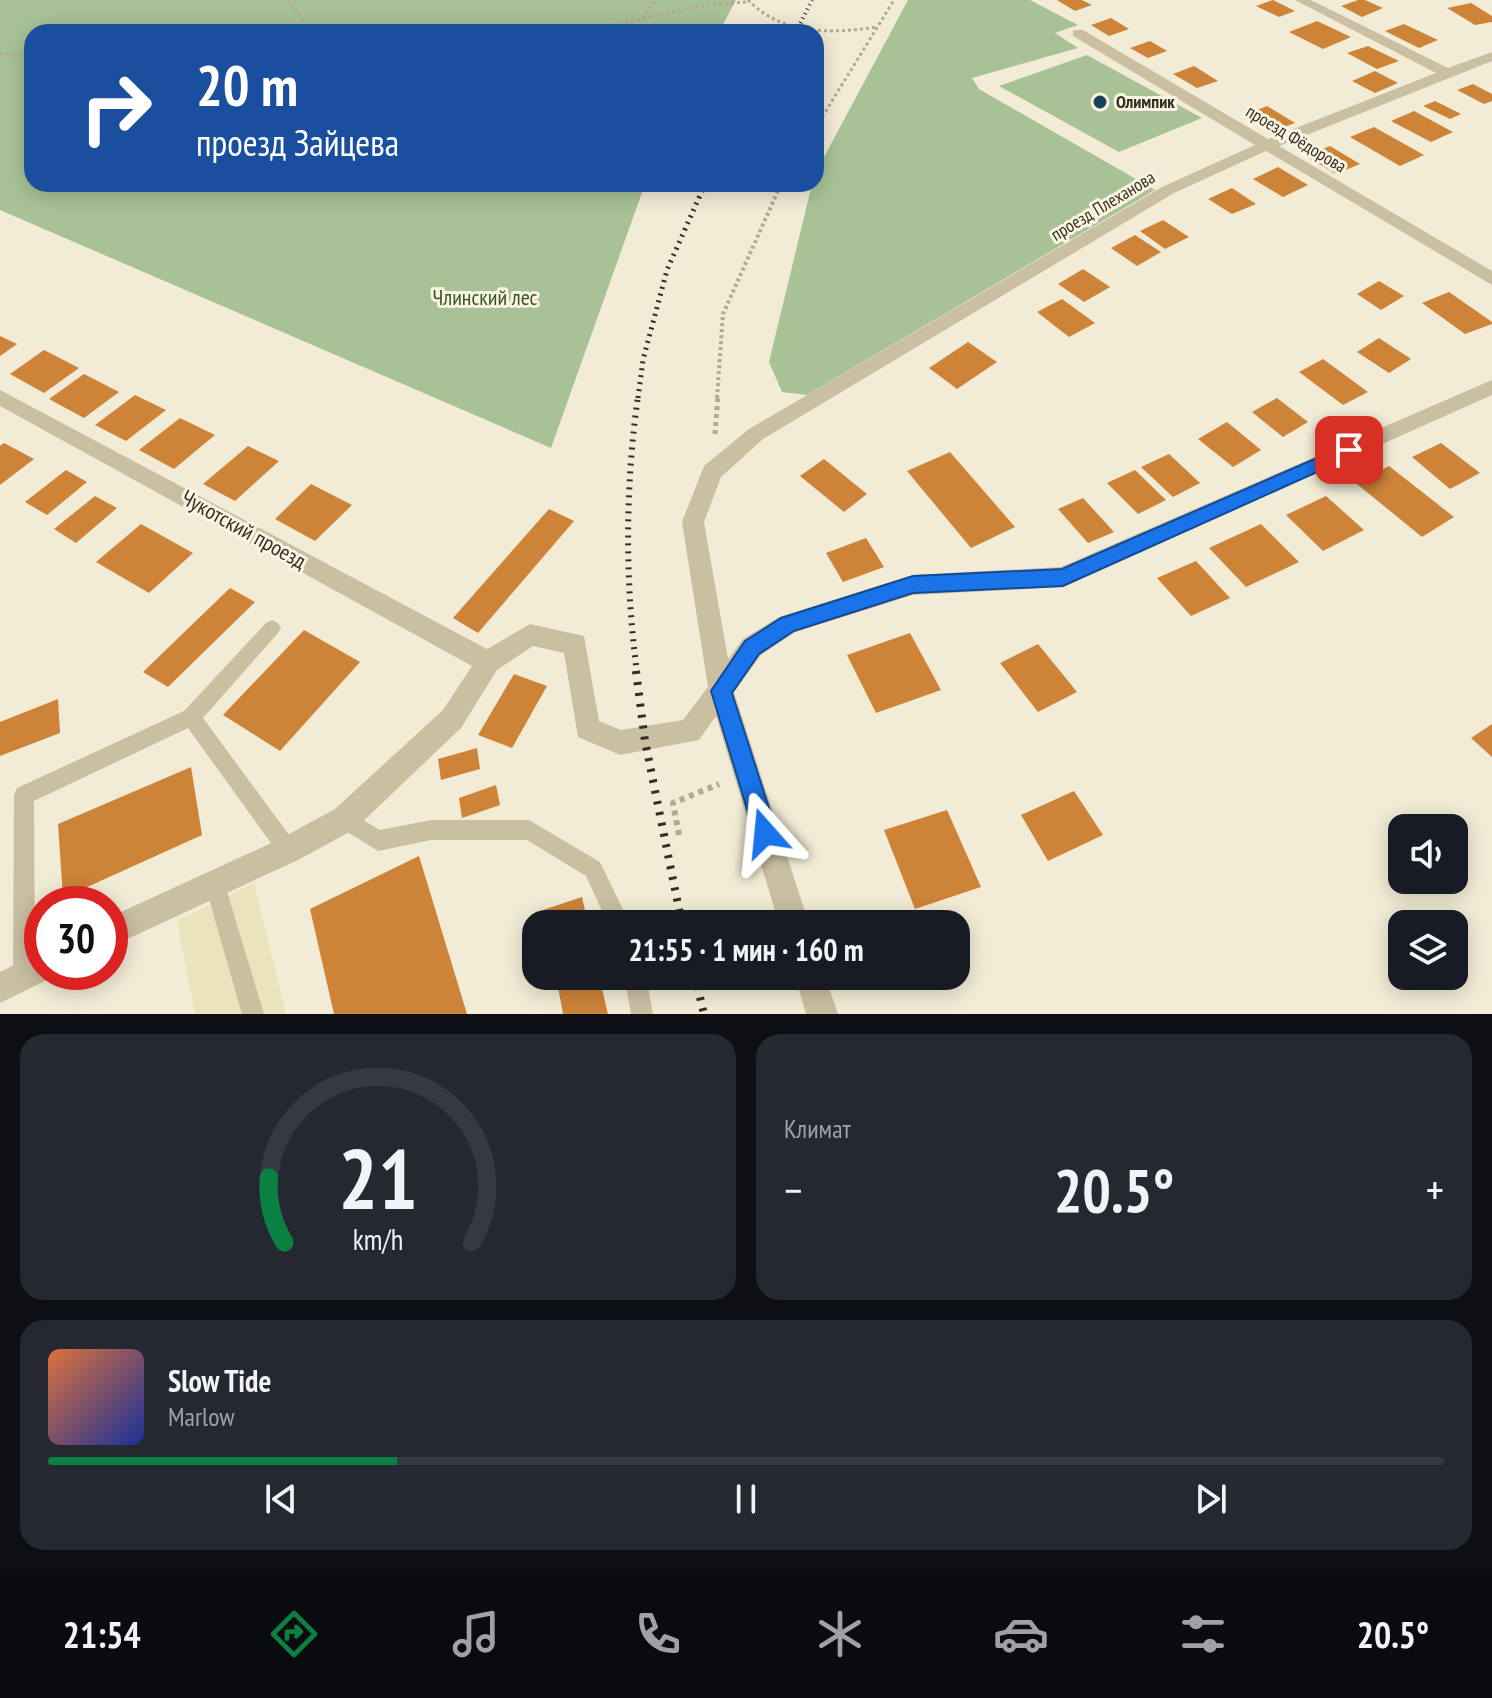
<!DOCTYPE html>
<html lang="ru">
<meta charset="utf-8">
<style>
:root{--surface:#171b24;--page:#242831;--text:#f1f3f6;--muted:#9ea1a6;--line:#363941;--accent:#0b8043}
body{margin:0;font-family:"PT Sans Narrow",sans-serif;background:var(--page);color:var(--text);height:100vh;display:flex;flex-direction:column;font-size:30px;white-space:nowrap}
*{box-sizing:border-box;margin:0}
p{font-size:26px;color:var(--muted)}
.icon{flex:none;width:44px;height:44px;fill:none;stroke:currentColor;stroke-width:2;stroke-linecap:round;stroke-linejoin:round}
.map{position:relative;height:1014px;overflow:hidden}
.drawer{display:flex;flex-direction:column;gap:20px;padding:20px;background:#0d0f14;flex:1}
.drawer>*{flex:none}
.hud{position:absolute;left:24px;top:24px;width:800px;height:168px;border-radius:24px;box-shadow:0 4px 20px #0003;background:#1a4fa0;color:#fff;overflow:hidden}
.buttons{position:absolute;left:1388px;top:814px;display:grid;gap:16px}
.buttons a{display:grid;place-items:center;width:80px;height:80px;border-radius:16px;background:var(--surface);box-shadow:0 4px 20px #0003;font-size:40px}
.speed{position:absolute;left:24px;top:886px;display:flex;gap:16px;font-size:40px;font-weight:700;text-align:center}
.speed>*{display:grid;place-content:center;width:104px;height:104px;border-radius:50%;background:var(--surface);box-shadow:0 4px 20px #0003;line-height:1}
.speed .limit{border:12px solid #d22;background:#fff;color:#111}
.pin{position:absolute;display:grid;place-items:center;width:68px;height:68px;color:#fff;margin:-34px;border-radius:16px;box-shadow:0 4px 12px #0006}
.me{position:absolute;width:88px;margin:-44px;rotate:342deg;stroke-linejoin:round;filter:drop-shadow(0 0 6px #0008)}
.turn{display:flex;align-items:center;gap:28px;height:168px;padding:0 40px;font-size:36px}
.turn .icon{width:104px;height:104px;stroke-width:2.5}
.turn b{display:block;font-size:56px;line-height:68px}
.big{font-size:60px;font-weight:700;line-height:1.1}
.drawer .card{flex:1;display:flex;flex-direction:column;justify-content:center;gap:12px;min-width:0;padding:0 28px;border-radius:24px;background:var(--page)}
.drawer .dial{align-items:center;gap:0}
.dial svg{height:208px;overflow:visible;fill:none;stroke:var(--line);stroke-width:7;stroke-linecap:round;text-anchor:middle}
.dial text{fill:var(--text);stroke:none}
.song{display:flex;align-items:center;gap:24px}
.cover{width:96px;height:96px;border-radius:12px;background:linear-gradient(135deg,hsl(20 70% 55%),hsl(230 70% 35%))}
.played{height:8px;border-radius:4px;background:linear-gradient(90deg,var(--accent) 25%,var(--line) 25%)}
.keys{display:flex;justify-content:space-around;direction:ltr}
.heat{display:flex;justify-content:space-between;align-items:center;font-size:44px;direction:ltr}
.drawer .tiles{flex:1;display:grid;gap:20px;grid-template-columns:1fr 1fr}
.card:last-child{grid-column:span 2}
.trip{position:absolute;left:522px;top:910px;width:448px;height:80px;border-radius:24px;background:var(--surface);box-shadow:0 4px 20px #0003;font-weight:700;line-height:80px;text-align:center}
.menu{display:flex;height:128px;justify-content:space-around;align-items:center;background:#090b0e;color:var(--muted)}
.menu .icon{width:56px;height:56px}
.menu .active{color:var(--accent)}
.menu b{font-size:36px;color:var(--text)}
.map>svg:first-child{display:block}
.green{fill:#a8c296}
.plaza{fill:#ebe3bc}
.building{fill:#cd8439}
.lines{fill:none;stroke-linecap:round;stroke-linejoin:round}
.path-far3{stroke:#b6a98c;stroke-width:3;stroke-dasharray:3 3;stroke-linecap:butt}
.path-far2{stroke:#b6a98c;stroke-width:4;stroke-dasharray:3 3;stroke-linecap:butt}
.path-far1{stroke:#b6a98c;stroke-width:5;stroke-dasharray:4 4;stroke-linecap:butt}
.path{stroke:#b6a98c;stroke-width:6;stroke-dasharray:5 5;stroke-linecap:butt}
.service{fill:#cbbfa2;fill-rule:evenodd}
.minor{fill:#cbbfa2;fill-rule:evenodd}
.rail-far3{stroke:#352e25;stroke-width:4;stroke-dasharray:1 4;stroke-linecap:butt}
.rail-far2{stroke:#352e25;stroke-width:5;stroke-dasharray:2 5;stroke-linecap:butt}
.rail-far1{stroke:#352e25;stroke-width:6;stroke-dasharray:2 6;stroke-linecap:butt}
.rail{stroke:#352e25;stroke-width:8;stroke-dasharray:3 8;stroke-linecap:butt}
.route{fill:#1a73e8;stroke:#114b97;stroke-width:2}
.poi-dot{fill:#184358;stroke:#faf5e3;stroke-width:3}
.labels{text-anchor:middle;stroke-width:6;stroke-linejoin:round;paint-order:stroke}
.far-poi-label{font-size:18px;font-weight:bold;fill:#352e25;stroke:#faf5e3;text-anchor:start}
.far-street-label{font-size:18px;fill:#352e25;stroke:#faf5e3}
.park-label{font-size:22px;fill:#385427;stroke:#faf5e3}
.street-label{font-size:22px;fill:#352e25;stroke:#faf5e3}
</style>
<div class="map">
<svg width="1492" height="1014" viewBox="0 0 1492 1014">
<rect width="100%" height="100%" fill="#f2ecd6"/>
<g class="green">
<polygon points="0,0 736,0 719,32 32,32 32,184 645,184 551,448 0,210"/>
<polygon points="908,0 1030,0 1078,25 1055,33 1078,48 972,78 979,89 1155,190 807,395 782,392 769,362 812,184 816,184 816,172"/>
<polygon points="1087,55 1202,118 1119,152 999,86"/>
</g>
<polygon class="plaza" points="254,883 286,1014 195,1014 177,921"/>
<g class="building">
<polygon points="1057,0 1082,0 1092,5 1075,11"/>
<polygon points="1273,0 1295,11 1279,17 1256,6"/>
<polygon points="1358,0 1365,0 1383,8 1362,17 1341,6"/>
<polygon points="1471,3 1492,16 1492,22 1475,25 1447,8"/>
<polygon points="1111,18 1129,29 1109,36 1091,25"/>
<polygon points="1317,21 1351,37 1323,49 1289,32"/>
<polygon points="1404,24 1438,40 1419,48 1385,31"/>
<polygon points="1150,41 1167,51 1148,58 1130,48"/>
<polygon points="1368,46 1399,61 1377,69 1347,53"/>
<polygon points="1194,66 1218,81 1197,88 1173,74"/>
<polygon points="1375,71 1398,83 1375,93 1352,81"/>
<polygon points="1473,84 1492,94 1492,101 1484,104 1457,90"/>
<polygon points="1435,101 1461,114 1450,119 1423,106"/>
<polygon points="1267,106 1295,123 1270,132 1243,116"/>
<polygon points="1414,111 1453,132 1431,142 1391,121"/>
<polygon points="1374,127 1424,155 1400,166 1350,137"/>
<polygon points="1330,146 1360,164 1336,174 1306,156"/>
<polygon points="1278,167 1308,185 1283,197 1253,179"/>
<polygon points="1232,188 1256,204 1232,214 1208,199"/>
<polygon points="1163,220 1189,237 1165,249 1140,231"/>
<polygon points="1135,235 1161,252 1137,266 1111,248"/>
<polygon points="1083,269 1110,287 1084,302 1058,284"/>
<polygon points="1379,281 1404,296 1381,310 1357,294"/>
<polygon points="1449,292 1492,322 1492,324 1465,334 1422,303"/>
<polygon points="1062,299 1095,323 1069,337 1037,312"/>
<polygon points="0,336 17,344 0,356"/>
<polygon points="1379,338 1411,359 1389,373 1357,352"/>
<polygon points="968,342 997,362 957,389 929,368"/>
<polygon points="44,350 79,368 44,393 10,374"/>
<polygon points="1323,359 1368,392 1343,405 1299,372"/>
<polygon points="84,374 119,392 84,418 49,399"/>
<polygon points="135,395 166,410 126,441 95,425"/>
<polygon points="1277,398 1308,422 1283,437 1252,412"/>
<polygon points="180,418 215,435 174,469 139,450"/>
<polygon points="1227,422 1261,450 1233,467 1198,439"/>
<polygon points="4,443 34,459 0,485 0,446"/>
<polygon points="1441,443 1480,473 1450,489 1412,457"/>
<polygon points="248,446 279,461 235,501 203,484"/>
<polygon points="950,452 1015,527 971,548 907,471"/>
<polygon points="1169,454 1200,483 1173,497 1141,467"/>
<polygon points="824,459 867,494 844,512 800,476"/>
<polygon points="1389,466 1454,517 1422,537 1357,484"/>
<polygon points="66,470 87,482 47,515 25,502"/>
<polygon points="1135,470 1166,500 1138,514 1107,483"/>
<polygon points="311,484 352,505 315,541 275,519"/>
<polygon points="95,496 117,508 76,543 54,529"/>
<polygon points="1326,496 1364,530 1323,551 1286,515"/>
<polygon points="1083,498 1114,532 1088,543 1058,509"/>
<polygon points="549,509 574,521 478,633 453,618"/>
<polygon points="141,524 193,553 149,593 96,562"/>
<polygon points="1261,524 1299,562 1246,587 1209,548"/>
<polygon points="866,538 884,567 843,582 826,553"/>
<polygon points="1196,561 1230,598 1191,616 1157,578"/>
<polygon points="230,588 255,602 168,687 143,672"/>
<polygon points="304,630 360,662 280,751 223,715"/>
<polygon points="910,633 941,690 876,713 847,655"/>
<polygon points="1038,644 1077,692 1038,712 1000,663"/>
<polygon points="514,674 547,686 512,748 478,735"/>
<polygon points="58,699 60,733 0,756 0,722"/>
<polygon points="1492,724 1492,757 1471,738"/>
<polygon points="477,748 480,769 441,780 438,759"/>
<polygon points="191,767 202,835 63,898 58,824"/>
<polygon points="496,785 500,805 462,818 459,798"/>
<polygon points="1074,791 1103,835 1048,861 1021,815"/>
<polygon points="947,810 981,887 915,909 884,830"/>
<polygon points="419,856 467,1014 334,1014 310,909"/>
<polygon points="582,897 588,924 545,924 543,910"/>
<polygon points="556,976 599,976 608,1014 563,1014"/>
</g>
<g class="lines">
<g class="path-far3">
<polyline points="287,0 302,18 299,32"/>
<path d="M748 0C782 35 831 34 877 27"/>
<polyline points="642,18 656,0"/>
<polyline points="584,32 699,6 746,2"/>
<polyline points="0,53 32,58"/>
<polyline points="816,127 894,0"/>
</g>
<polyline class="path-far2" points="717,398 723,314 781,184"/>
<polyline class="path-far1" points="715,434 718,396"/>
<polyline class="path" points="679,835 673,803 719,784"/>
<g class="service">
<polygon points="272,620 278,623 281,628 278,633 203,718 295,843 298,850 295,857 288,860 281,857 188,728 34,801 35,975 32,983 24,986 16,983 13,975 14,795 17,788 184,711 266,623"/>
<polygon points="345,809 380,830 431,820 529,820 600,862 630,924 608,924 586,876 527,840 431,840 378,851 338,826 335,819 338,812"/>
<polygon points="215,875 222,878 225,885 264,1014 242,1014 205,885 208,878"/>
<polygon points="624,976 646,976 653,1014 631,1014"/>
</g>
<g class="minor">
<polygon points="1295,0 1311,0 1448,68 1492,52 1492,61 1279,146 1492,271 1492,285 1266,151 1174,193 763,439 721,477 704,522 728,659 743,639 779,617 913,575 1061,567 1492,380 1492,395 1063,587 913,595 795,632 761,655 734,692 809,924 779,924 716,716 699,740 620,755 578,737 564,653 533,646 497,670 461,728 355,829 298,860 110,947 110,917 278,840 335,809 443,710 472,666 0,406 0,390 487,649 530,624 584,636 599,721 621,730 683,720 708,687 682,522 704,466 749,429 1162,187 1255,145 1073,36 1073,30 1083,30 1268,139 1436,73"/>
<polygon points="42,951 42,972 55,972 53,977 0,1003 0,972"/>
<polygon points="795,976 825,976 838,1014 806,1014"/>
</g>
<polyline class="rail-far3" points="796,32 812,0"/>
<polyline class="rail-far2" points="638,398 643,360 667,270 705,184"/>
<path class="rail-far1" d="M637 673C625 581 625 488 638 396"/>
<g class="rail">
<polyline points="636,671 645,741 682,924"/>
<polyline points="695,976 704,1014"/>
</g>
</g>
<polygon class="route" points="1349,444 1355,446 1358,450 1355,455 1063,586 913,593 794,631 759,654 732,693 777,833 773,842 765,845 757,842 711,691 745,641 781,618 913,576 1062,569"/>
<circle class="poi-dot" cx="1100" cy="102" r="8"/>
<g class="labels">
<g class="far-poi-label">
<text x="1116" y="108">Олимпик</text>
</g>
<g class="far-street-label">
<text transform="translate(1296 139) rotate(31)" y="6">проезд Фёдорова</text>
<text transform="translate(1103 206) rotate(-31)" y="6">проезд Плеханова</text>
</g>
<g class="park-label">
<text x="485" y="305">Члинский лес</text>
</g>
<g class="street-label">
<text transform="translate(244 529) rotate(29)" y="8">Чукотский проезд</text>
</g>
</g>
</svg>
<div class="buttons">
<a><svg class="icon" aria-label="sound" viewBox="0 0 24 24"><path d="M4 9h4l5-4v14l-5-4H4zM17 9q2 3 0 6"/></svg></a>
<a><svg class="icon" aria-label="layers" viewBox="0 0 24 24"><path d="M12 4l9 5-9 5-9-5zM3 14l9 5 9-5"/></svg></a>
</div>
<div class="speed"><div class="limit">30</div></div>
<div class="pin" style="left:1349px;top:450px;background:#d93025"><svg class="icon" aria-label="arrive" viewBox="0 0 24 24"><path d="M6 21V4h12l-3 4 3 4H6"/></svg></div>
<svg class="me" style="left:765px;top:833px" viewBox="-20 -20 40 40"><path d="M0-17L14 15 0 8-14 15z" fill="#1a73e8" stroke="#fff" stroke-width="4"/></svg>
<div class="trip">21:55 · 1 мин · 160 m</div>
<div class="hud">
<div class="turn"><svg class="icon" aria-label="right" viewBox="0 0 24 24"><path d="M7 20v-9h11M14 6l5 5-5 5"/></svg><div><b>20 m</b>проезд Зайцева</div></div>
</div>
</div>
<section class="drawer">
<div class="tiles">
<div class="card dial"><svg viewBox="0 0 100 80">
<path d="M14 69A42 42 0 1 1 86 69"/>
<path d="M14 69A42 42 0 0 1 8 44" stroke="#0b8043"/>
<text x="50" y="56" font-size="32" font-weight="700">21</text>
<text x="50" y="72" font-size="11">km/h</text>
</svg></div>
<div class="card"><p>Климат</p>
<div class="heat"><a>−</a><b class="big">20.5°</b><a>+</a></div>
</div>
<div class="card">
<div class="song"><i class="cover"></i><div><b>Slow Tide</b><p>Marlow</p></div></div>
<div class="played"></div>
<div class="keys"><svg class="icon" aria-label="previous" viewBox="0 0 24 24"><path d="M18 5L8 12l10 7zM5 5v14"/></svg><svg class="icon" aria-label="pause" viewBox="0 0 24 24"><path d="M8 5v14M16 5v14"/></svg><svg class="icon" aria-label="next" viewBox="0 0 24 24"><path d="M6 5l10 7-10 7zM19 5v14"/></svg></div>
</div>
</div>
</section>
<nav class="menu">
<b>21:54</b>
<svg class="icon active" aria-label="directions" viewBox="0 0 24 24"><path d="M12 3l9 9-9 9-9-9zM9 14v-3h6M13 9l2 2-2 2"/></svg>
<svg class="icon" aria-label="music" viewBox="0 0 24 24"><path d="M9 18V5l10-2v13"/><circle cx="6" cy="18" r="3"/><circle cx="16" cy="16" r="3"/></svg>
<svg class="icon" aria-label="phone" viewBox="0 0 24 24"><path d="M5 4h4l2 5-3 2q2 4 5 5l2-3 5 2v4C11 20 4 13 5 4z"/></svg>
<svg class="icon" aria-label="climate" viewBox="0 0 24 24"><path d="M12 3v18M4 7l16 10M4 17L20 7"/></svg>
<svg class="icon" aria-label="car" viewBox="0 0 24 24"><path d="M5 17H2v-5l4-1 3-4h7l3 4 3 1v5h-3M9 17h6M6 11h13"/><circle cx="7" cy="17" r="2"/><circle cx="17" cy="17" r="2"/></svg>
<svg class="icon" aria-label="filters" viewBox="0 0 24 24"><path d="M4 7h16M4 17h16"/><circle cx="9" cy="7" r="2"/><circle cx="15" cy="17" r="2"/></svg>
<b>20.5°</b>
</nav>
